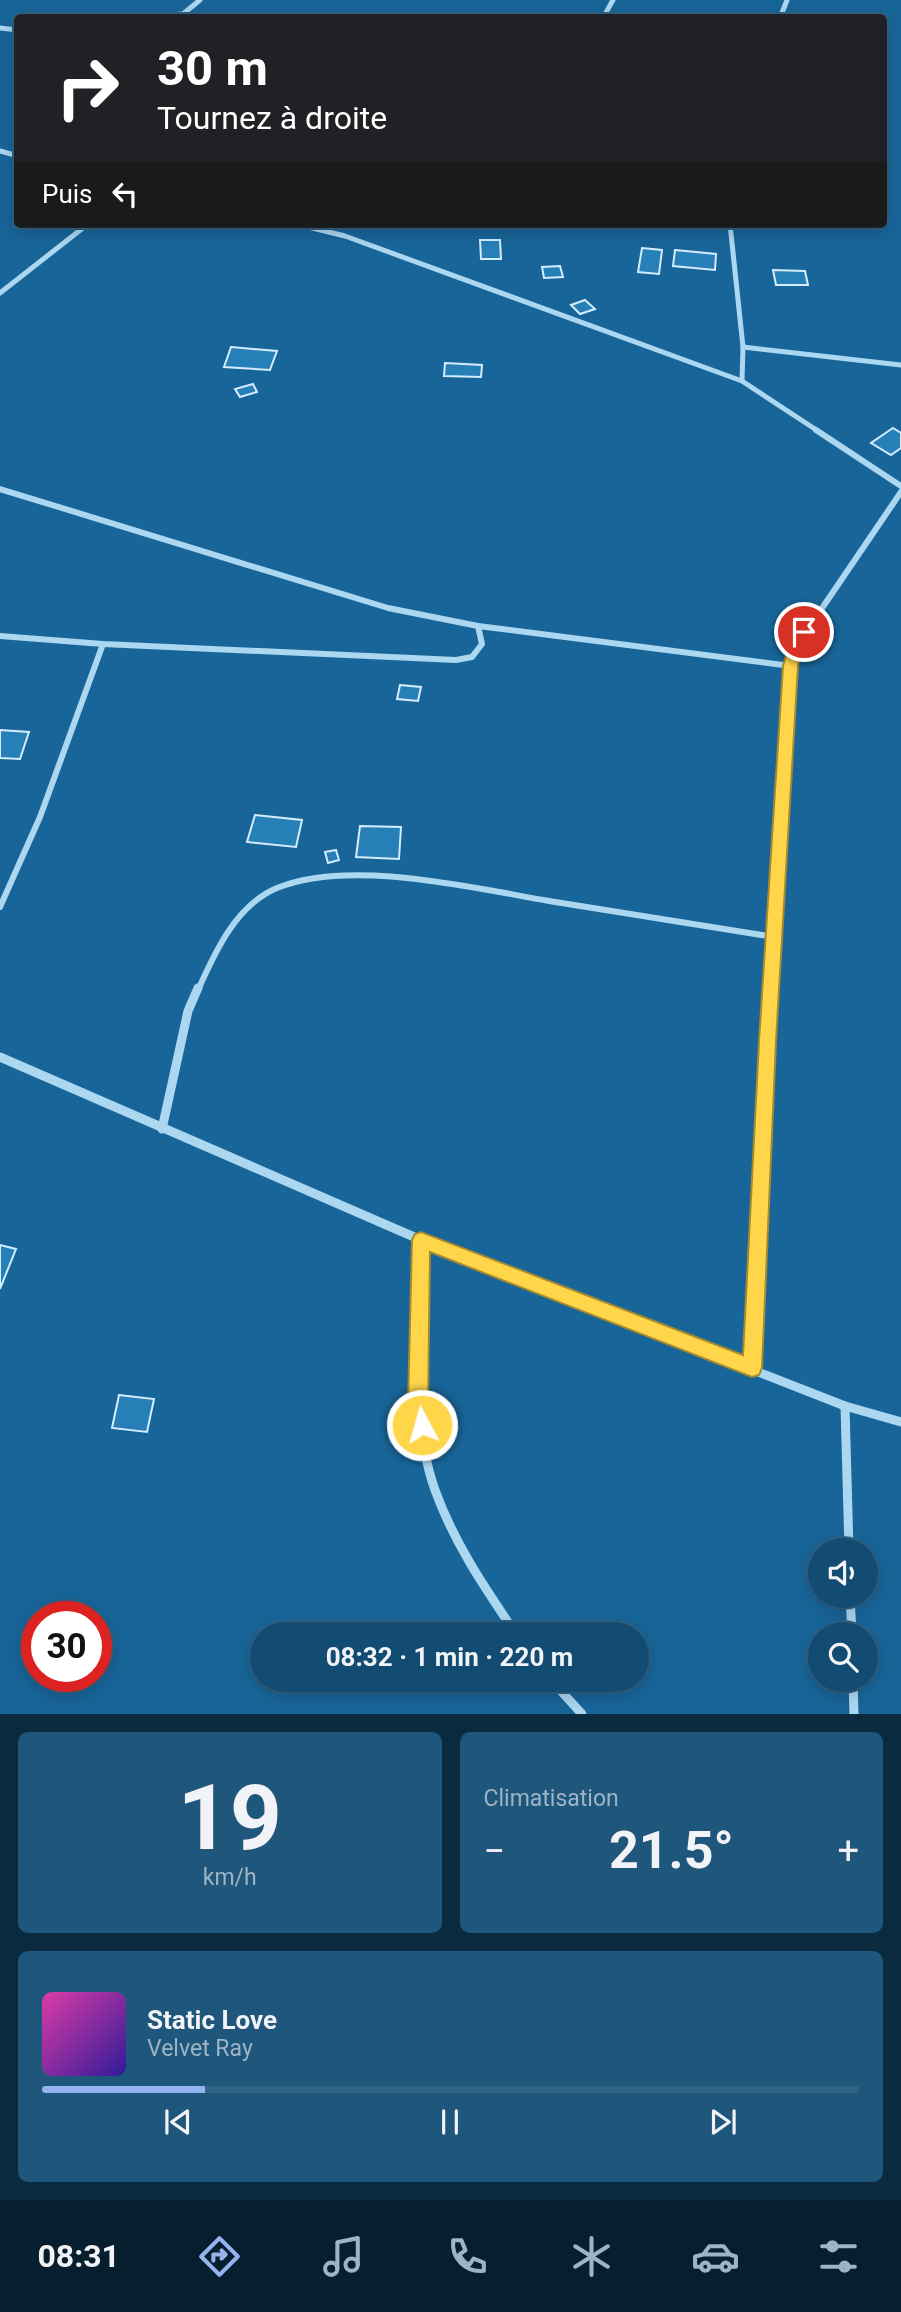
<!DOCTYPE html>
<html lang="fr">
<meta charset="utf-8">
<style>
:root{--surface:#124c73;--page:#1f567b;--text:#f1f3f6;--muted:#9cb4c4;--line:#316385;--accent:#95b2f1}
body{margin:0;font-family:Roboto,sans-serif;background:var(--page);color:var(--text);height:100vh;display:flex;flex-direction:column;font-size:26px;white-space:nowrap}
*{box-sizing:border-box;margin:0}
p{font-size:23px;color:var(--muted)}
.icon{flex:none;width:38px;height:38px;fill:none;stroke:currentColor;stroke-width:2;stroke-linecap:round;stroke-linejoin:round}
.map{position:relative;height:1714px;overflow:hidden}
.details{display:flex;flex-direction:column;gap:18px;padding:18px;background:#0a2a3f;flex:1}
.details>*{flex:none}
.top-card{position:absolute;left:14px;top:14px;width:873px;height:214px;border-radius:7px;box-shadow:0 4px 18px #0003,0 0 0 2px var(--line);background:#202124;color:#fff;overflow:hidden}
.tools{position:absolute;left:808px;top:1538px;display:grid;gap:14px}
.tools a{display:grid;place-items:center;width:70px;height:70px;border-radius:50%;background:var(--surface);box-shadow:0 4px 18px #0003,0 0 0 2px var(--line);font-size:35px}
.speed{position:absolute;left:21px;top:1601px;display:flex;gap:14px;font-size:35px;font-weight:700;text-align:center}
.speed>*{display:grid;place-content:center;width:91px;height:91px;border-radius:50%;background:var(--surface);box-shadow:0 4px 18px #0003,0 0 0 2px var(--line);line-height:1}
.speed .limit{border:10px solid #d22;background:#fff;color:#111}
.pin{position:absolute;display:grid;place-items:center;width:60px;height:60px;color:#fff;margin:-30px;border:4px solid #fff;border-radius:50%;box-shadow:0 2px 7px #0007}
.me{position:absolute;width:77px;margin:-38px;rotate:354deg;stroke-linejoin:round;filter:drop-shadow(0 0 5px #0008)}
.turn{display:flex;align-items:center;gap:24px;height:147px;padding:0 28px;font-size:32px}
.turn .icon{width:91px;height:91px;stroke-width:2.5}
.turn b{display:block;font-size:49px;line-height:60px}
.then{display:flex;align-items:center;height:66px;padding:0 28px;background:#0003;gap:14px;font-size:26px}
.big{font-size:52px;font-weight:700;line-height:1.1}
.details .widget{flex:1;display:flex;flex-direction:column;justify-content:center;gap:10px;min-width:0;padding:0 24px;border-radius:10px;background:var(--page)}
.details .dial{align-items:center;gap:0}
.dial b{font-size:91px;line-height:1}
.song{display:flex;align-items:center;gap:21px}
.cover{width:84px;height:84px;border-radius:10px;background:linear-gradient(135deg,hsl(320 70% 55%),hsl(250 70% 35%))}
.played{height:7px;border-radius:4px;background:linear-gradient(90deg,var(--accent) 20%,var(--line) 20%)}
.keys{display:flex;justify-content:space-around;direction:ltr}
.heat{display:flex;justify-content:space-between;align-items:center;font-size:38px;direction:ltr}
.details .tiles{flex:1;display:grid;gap:18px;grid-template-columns:1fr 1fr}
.widget:last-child{grid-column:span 2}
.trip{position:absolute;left:250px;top:1622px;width:399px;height:70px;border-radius:35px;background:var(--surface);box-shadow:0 4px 18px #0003,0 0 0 2px var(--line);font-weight:700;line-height:70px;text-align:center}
.tab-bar{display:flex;height:112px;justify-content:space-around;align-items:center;background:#071e2e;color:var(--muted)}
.tab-bar .icon{width:49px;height:49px}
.tab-bar .selected{color:var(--accent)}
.tab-bar b{font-size:32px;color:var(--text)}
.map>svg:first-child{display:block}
.building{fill:#277fb7;stroke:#d4ecfc;stroke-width:2}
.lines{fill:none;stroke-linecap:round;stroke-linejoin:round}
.minor-far2{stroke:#acd7f1;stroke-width:5}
.minor-far1{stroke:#acd7f1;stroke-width:6}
.minor{stroke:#acd7f1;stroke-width:9}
.route{fill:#ffd54a;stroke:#a68a30;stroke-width:2}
</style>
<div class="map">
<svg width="901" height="1714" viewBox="0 0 901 1714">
<rect width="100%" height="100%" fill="#186599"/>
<g class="building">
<polygon points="480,240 500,240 501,259 481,259"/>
<polygon points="642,248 662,250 659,274 638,272"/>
<polygon points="675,250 716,254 715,270 673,266"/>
<polygon points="560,266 563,277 544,278 542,267"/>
<polygon points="773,270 805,271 808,285 776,285"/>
<polygon points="585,300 595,309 580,314 571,305"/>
<polygon points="231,347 277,351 270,370 224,367"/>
<polygon points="445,363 482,365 481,377 444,376"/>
<polygon points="253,384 257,392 240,397 235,389"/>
<polygon points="893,428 901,433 901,448 891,455 871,443"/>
<polygon points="400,685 421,687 418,701 397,699"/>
<polygon points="0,730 29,732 20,759 0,758"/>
<polygon points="255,815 302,820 296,847 247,842"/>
<polygon points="360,826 401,827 399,859 356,857"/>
<polygon points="336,850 339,860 328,863 325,852"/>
<polygon points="0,1245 16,1249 0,1289"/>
<polygon points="119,1395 154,1399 147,1432 112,1428"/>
</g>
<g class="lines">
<g class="minor-far2">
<polyline points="163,18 180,14"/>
<polyline points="178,18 200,0"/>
<polyline points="603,18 613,0"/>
<polyline points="780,18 787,0"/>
<polyline points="0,28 18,30"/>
<polyline points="0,151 18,156"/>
<polyline points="296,224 345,236 742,381 818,431"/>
<polyline points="730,224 743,347 742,381"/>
<polyline points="0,293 88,224"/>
<polyline points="743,347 901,365"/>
</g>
<g class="minor-far1">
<polyline points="816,430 901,486"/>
<polyline points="0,489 388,608 478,626 791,666"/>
<polyline points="0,636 103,644 456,660 472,657 482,644 478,626"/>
<polyline points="0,907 40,817 103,644"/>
<path d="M198 990C215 952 236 905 277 888 349 858 473 888 549 901 624 913 699 925 774 937"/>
<polyline points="771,990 791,666 795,648 901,492"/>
</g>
<g class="minor">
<polyline points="0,1057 421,1240 845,1406 901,1422"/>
<polyline points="162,1129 188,1011 198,988"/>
<path d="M421 1240C420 1316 409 1419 435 1490 454 1543 485 1588 516 1634"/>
<polyline points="753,1368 771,988"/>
<polyline points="845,1406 849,1550"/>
<polyline points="850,1596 852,1634"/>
<polyline points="551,1680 582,1714"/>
<polyline points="853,1680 854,1714"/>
</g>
</g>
<polygon class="route" points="804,627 811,632 802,648 798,666 776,1041 762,1368 759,1375 752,1377 430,1252 428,1404 432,1425 429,1432 422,1435 415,1432 408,1404 412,1240 415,1234 421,1232 743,1355 759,1041 783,666 788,648 799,628"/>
</svg>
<div class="tools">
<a><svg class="icon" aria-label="sound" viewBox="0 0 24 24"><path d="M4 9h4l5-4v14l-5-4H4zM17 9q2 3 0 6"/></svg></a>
<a><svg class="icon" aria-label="search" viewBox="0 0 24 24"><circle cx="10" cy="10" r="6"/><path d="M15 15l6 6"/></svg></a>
</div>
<div class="speed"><div class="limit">30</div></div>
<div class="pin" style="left:804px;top:632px;background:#d93025"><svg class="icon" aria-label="arrive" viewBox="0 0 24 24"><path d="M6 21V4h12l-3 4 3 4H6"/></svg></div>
<svg class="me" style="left:422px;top:1425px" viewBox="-20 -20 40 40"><circle r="17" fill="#ffd54a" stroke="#fff" stroke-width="3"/><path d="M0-11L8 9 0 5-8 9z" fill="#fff"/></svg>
<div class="trip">08:32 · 1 min · 220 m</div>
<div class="top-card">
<div class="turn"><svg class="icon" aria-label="right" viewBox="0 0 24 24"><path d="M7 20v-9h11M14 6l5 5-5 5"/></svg><div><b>30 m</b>Tournez à droite</div></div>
<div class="then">Puis<svg class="icon" aria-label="left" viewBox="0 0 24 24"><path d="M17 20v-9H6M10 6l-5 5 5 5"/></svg></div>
</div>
</div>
<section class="details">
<div class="tiles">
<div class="widget dial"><b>19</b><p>km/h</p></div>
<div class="widget"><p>Climatisation</p>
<div class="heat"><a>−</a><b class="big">21.5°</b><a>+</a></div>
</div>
<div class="widget">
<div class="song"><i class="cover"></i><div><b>Static Love</b><p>Velvet Ray</p></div></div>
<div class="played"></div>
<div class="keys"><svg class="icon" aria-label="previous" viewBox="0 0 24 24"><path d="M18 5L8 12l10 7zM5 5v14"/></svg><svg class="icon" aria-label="pause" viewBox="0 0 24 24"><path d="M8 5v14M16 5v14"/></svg><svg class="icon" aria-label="next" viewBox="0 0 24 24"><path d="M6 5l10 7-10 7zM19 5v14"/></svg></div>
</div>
</div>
</section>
<nav class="tab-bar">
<b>08:31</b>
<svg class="icon selected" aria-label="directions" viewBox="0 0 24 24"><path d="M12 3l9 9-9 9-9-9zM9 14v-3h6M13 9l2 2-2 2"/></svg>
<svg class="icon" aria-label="music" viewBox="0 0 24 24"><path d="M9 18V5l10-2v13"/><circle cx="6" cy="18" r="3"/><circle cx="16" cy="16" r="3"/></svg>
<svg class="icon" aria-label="phone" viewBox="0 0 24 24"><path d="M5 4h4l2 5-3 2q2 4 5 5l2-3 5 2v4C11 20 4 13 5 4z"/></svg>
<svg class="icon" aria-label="climate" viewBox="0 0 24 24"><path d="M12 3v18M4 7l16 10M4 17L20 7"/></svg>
<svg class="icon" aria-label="car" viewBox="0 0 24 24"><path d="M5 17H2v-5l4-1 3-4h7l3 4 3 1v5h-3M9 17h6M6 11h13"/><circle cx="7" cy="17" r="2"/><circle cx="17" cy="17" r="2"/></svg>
<svg class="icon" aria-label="filters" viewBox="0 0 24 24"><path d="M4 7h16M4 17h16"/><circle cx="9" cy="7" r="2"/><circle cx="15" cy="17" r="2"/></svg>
</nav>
